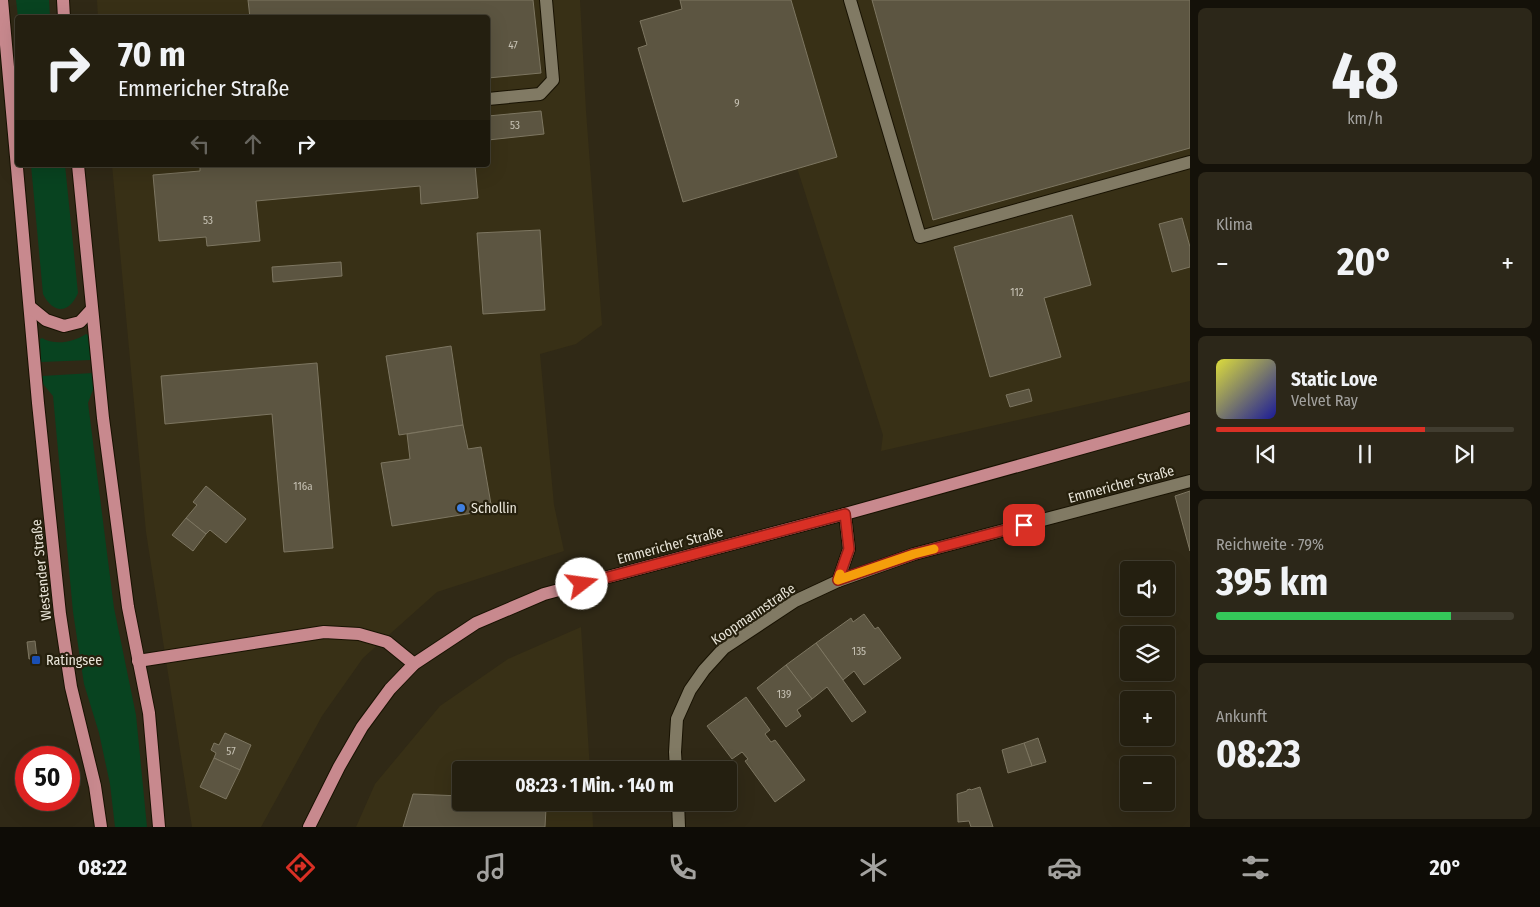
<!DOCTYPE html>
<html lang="de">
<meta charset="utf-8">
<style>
:root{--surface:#241f10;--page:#2c2719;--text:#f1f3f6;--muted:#a3a29f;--line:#413d30;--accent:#d93025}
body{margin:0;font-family:"Fira Sans Condensed",sans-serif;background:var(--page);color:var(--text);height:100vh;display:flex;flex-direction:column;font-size:19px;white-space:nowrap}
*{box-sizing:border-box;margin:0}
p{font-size:16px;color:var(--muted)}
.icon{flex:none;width:28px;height:28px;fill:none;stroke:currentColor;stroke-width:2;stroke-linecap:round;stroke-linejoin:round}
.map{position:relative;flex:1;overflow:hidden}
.side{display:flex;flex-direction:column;gap:8px;padding:8px;background:#141109;width:350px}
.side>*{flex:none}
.top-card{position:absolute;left:15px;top:15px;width:475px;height:152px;border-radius:5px;box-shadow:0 5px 20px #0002,0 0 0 1px var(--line);background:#241f10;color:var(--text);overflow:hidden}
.tools{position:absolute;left:1120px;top:561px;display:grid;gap:10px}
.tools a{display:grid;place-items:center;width:55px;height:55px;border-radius:5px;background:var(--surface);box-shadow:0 5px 20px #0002,0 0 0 1px var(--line);font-size:25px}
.speed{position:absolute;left:15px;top:746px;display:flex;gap:10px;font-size:25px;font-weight:700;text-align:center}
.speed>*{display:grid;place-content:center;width:65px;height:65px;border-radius:50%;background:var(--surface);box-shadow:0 5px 20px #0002,0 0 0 1px var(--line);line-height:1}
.speed .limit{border:8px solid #d22;background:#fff;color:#111}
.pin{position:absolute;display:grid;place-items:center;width:42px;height:42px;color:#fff;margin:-21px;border-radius:10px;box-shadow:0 2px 8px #0006}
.me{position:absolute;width:55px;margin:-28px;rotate:75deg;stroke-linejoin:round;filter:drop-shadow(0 0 4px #0008)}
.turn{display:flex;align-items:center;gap:18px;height:105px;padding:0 20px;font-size:22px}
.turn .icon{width:65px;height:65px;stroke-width:2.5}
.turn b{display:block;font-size:35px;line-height:42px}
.lanes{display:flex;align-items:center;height:48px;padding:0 20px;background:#0003;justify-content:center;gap:25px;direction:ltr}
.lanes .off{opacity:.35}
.big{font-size:38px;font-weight:700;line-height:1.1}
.side .tile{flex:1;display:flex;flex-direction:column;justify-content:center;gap:8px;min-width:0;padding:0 18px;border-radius:8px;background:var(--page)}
.side .dial{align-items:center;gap:0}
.dial b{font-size:65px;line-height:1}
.song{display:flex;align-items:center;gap:15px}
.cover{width:60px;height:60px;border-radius:8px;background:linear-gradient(135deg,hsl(60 70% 55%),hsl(240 70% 35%))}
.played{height:5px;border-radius:2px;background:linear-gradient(90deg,var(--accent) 70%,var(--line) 70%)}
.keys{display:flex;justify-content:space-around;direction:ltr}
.heat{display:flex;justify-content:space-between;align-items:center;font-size:28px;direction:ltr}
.charge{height:8px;border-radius:4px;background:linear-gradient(90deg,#34c759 79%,var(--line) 0)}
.trip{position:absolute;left:452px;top:761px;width:285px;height:50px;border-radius:5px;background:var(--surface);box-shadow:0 5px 20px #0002,0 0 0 1px var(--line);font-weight:700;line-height:50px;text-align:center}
.dock{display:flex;height:80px;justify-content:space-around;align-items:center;background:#0e0c06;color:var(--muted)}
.dock .icon{width:35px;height:35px}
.dock .on{color:var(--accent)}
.dock b{font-size:22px;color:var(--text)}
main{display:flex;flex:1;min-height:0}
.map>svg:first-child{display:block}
.built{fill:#383016}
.green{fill:#084320}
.building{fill:#5c5541;stroke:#7d7661}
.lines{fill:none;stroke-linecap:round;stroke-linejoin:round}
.minor-casing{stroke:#181202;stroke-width:14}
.major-casing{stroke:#181202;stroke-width:14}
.minor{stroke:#817a64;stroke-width:12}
.major{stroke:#c8898e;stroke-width:12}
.route-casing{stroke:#8d1f18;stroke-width:12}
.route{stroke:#d93025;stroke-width:9}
.slow{stroke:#f59e0b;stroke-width:9}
.shop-dot{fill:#3f7fe0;stroke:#26200d;stroke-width:2}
.transit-dot{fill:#1a4fb4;stroke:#26200d;stroke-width:2}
.labels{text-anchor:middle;stroke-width:4.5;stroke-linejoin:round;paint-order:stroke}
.number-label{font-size:11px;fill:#c6c1b3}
.street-label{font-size:14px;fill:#e9e5d9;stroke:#26200d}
.poi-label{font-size:14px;fill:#e9e5d9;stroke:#26200d;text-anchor:start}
</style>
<main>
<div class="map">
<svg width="1190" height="827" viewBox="0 0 1190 827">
<rect width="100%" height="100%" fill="#302916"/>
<g class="built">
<polygon points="97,0 580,0 586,111 602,325 576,344 540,354 554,505 564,551 437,592 363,658 322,716 261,827 192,827 146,532 112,165 488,165 488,18 98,18"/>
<polygon points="743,0 1190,0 1190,381 881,451 883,435"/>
<polygon points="581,627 590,770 461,770 461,802 592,803 593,827 356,827 375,784 440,706 508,659"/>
</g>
<g class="green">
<polygon points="16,0 49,0 50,17 18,17"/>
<path d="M31 165H65L78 293C69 314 53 314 43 294Z"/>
<path d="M86 334 88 335 91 360 41 362 40 339 42 338C55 346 74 342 86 334Z"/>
<polygon points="93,373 94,387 88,403 114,608 136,715 147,827 115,827 110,784 99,733 84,684 73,612 53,396 43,384 42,376"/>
</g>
<g class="building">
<polygon points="248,0 533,0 541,73 488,78 488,18 250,18"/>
<polygon points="680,0 791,0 837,157 683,202 638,48 647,45 640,21 682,9"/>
<polygon points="872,0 1190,0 1190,148 933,220"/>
<polygon points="541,111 544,134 488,140 488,116"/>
<polygon points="200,165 475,165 478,198 421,204 420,186 256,201 260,241 207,246 206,237 159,241 153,175 200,171"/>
<polygon points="1072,215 1091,285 1044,298 1061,357 990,377 954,247"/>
<polygon points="1182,218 1190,247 1190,267 1172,272 1159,224"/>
<polygon points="540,230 545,310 483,314 477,233"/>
<polygon points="341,262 342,276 273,282 272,267"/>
<polygon points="451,346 463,425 399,435 386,356"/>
<polygon points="317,363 333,548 284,552 272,414 165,424 161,376"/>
<polygon points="1029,389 1032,401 1010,407 1006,395"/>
<polygon points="463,425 468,449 481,447 492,510 392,526 381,463 410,459 407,434"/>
<polygon points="206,486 246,519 226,543 210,530 206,534 186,518 197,505 193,502"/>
<polygon points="1190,491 1190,551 1175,496"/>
<polygon points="186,518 206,534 193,551 172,535"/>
<polygon points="864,614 875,629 878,627 901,658 864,685 854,671 843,680 816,643 851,618 853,622"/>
<polygon points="35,641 37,658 29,659 27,642"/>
<polygon points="816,643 866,712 852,722 827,687 812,699 786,665"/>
<polygon points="786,665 812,699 797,710 801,716 786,727 757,688"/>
<polygon points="746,697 770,730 765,734 771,742 775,740 805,780 775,802 745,761 748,759 742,752 732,759 707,726"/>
<polygon points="225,733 251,745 240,770 214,758 216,753 211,750 214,743 219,745"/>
<polygon points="1038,738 1046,762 1032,766 1024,743"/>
<polygon points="1024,743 1032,766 1008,773 1002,750"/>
<polygon points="214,758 240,770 226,799 200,787"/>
<polygon points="980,787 993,827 971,827 969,821 958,822 957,794 967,791 967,790 970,789 971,790"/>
<polygon points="413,794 461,796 461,802 542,802 546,808 545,827 403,827"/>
</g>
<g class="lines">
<defs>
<g id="minor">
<polyline points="850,0 920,237 1190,162"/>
<polyline points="488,99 540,94 553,80 546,0"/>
<polyline points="838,581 849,549 845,514"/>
<polyline points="676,770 675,752 677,719 690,690 704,670 724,648 795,601 838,581 914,554 1190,481"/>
<polyline points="678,802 679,827"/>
</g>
<g id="major">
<polyline points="2,0 38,403 60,614 71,687 95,786 101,827"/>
<polyline points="63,0 64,18"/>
<polyline points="78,165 103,418 128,607 149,713 159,827"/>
<polyline points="30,307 46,320 64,326 80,322 92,309"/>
<polyline points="138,661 324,632 359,634 387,642 414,664"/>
<polyline points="309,827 339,767 362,727 390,689 414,664 476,623 544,594 845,514 1190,418"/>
</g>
</defs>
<use href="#minor" class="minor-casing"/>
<use href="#major" class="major-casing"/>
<use href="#minor" class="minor"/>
<use href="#major" class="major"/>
</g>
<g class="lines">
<defs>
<polyline id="route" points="582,584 845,514 849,549 838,580 914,554 1024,525"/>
</defs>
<use href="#route" class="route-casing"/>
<use href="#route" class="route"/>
<polyline class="slow" points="840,574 838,580 914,554 934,549"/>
</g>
<circle class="shop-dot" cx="461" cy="508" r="5"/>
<rect class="transit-dot" x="31" y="655" width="10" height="10" rx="2.5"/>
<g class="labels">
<g class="number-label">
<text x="513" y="49">47</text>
<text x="737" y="107">9</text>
<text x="515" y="129">53</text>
<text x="208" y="224">53</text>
<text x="1017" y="296">112</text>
<text x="303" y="490">116a</text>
<text x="859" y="655">135</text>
<text x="784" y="698">139</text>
<text x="231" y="755">57</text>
</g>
<g class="street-label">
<text transform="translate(1121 484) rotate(-15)" y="5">Emmericher Straße</text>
<text transform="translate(670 545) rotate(-15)" y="5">Emmericher Straße</text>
<text transform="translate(41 570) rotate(-96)" y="5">Westender Straße</text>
<text transform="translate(753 614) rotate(-34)" y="5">Koopmannstraße</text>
</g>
<g class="poi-label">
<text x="471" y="513">Schollin</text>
<text x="46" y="665">Ratingsee</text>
</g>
</g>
</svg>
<div class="tools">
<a><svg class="icon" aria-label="sound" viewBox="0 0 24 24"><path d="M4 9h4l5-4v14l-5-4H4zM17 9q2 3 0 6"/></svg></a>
<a><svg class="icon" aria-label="layers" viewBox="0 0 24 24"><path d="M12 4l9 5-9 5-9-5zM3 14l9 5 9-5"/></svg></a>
<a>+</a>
<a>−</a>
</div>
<div class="speed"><div class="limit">50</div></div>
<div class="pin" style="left:1024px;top:525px;background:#d93025"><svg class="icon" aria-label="arrive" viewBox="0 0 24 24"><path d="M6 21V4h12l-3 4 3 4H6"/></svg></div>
<svg class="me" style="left:582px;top:584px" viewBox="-20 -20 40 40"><circle r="19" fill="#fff"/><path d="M0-13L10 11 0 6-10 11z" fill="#d93025"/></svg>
<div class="trip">08:23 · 1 Min. · 140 m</div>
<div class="top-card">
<div class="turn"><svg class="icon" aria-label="right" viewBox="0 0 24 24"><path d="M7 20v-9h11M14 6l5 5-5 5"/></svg><div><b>70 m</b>Emmericher Straße</div></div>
<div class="lanes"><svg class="icon off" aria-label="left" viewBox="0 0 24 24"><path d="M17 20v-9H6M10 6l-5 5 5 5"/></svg><svg class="icon off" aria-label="ahead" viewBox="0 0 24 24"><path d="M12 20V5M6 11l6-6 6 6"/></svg><svg class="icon" aria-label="right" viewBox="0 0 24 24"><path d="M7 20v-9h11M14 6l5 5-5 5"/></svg></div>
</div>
</div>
<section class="side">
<div class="tile dial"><b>48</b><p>km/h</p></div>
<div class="tile"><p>Klima</p>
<div class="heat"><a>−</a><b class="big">20°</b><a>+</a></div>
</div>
<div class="tile">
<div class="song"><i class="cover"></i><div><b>Static Love</b><p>Velvet Ray</p></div></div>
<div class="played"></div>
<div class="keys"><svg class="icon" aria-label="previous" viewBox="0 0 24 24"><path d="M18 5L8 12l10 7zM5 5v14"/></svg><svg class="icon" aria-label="pause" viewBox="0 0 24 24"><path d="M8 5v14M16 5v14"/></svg><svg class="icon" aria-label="next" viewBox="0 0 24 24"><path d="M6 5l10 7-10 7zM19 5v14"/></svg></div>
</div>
<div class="tile"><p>Reichweite · 79%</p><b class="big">395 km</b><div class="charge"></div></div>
<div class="tile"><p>Ankunft</p><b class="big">08:23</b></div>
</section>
</main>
<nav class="dock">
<b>08:22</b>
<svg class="icon on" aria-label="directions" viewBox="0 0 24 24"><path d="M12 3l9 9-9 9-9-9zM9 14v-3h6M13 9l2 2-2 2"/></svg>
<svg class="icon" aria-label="music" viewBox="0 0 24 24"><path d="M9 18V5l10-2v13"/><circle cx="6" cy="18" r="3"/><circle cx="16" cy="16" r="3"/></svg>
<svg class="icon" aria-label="phone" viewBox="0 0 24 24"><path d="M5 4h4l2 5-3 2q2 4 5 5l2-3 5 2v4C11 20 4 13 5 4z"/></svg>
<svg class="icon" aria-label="climate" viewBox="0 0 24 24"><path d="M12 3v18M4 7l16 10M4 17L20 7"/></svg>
<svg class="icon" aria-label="car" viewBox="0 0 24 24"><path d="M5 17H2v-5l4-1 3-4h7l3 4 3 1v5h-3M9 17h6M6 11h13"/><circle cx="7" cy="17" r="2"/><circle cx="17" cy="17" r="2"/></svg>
<svg class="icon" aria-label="filters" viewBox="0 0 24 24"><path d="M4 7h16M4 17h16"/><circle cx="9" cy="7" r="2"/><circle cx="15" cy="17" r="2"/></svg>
<b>20°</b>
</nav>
